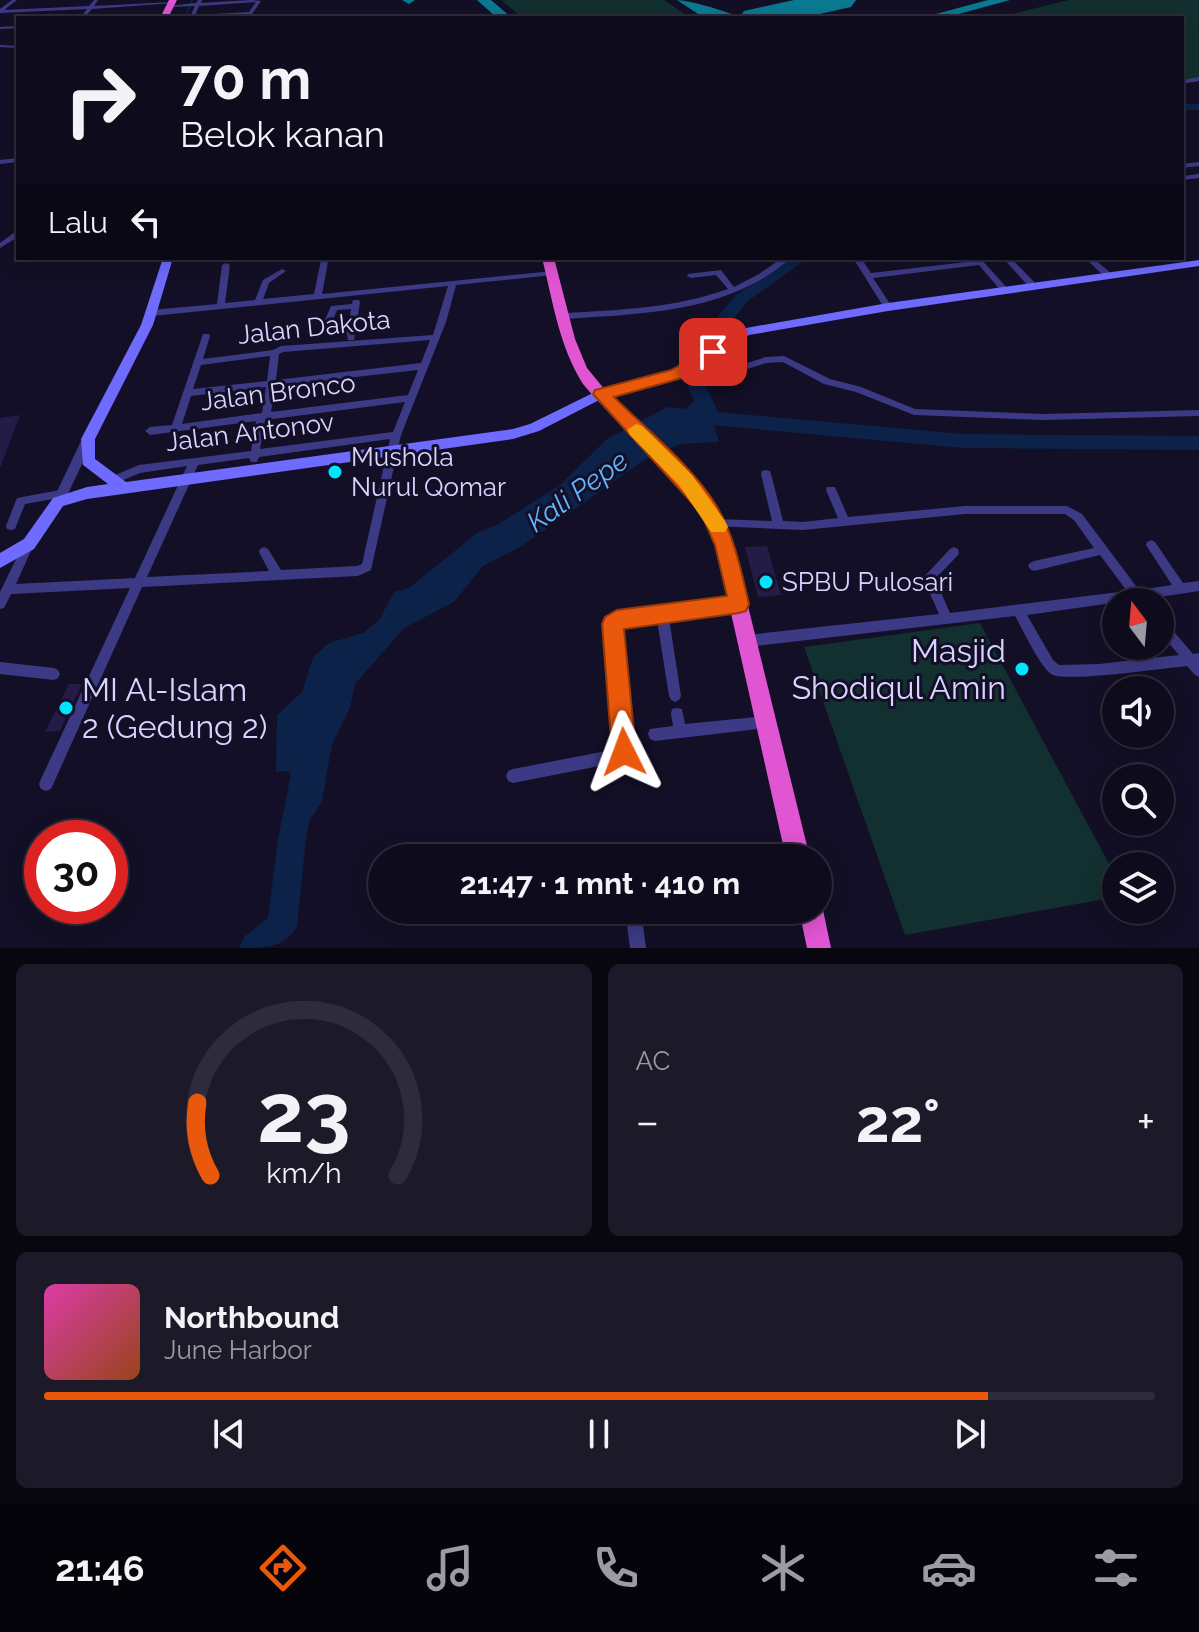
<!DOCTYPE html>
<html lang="id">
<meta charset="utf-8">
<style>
:root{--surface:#0e0b1c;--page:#1c1929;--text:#f1f3f6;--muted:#9b9ba3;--line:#2e2b3b;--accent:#ea580c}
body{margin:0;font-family:Raleway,sans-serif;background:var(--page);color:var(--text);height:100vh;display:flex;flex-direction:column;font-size:30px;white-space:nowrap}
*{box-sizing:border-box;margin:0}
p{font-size:26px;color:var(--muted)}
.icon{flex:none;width:44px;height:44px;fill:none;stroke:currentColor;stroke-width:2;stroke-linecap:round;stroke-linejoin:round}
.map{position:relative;height:948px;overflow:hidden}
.drawer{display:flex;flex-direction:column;gap:16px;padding:16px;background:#08060f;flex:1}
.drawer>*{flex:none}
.guide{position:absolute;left:16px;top:16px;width:1168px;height:244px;border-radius:0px;box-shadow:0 4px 20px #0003,0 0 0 2px var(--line);background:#0e0b1c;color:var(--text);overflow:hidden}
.needle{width:52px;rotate:344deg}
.buttons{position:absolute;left:1102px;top:588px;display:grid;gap:16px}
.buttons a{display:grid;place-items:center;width:72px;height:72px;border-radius:50%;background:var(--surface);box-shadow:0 4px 20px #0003,0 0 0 2px var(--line);font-size:40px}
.speed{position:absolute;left:24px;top:820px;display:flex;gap:16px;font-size:40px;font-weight:700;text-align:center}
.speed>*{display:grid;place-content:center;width:104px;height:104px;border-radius:50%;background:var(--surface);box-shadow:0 4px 20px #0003,0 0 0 2px var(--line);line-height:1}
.speed .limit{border:12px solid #d22;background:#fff;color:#111}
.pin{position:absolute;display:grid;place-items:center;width:68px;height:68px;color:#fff;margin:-34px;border-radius:16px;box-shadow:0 4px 12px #0006}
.me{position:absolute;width:88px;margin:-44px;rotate:357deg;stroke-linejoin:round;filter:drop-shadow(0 0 6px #0008)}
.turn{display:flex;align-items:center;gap:28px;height:168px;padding:0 32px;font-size:36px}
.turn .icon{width:104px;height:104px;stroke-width:2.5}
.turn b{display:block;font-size:56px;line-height:68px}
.then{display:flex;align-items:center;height:76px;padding:0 32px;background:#0003;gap:16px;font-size:30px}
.big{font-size:60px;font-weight:700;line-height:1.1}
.drawer .tile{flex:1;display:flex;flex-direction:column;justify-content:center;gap:12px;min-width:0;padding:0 28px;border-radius:12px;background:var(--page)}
.drawer .dial{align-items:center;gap:0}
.dial svg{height:208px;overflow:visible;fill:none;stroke:var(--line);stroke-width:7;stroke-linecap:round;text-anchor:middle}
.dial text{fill:var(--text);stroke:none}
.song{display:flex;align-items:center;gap:24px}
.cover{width:96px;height:96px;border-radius:12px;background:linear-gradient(135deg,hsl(320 70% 55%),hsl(20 70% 35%))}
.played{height:8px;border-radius:4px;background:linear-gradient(90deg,var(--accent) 85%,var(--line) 85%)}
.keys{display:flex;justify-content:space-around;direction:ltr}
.heat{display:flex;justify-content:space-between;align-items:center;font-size:44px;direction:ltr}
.drawer .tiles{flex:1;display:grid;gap:16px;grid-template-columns:1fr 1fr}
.tile:last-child{grid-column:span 2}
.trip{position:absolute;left:368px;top:844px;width:464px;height:80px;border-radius:40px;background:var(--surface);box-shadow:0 4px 20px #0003,0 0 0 2px var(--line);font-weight:700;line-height:80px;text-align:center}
.dock{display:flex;height:128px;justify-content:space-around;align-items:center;background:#06040b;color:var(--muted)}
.dock .icon{width:56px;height:56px}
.dock .active{color:var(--accent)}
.dock b{font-size:36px;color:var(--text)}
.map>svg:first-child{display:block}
.green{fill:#12302f}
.water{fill:#0c2248}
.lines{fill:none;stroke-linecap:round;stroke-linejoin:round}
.stream{stroke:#0c2248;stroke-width:2}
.river{fill:#0c2248;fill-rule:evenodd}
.taxiway{fill:#0a7a92;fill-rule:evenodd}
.runway{fill:#0a7a92;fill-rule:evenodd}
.building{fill:#241b47}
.minor{fill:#3d3a85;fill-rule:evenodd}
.tertiary{fill:#3d3a85;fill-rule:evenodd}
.secondary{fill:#6f6bff;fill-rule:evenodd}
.trunk{fill:#e055d1;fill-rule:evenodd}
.route{fill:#ea580c;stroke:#983908;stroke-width:2}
.slow{fill:#f59e0b}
.poi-dot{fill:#00e5ff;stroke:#130f26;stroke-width:3}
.labels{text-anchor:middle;stroke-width:6;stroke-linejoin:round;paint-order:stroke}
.street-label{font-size:26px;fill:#d9d4ff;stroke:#130f26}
.poi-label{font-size:26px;fill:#d9d4ff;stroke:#130f26;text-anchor:start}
.water-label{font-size:28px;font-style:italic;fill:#62b6ff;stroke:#130f26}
.near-poi-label{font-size:32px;fill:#d9d4ff;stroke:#130f26;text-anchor:end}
</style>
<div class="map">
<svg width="1199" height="948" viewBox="0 0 1199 948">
<rect width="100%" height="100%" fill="#130f26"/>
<g class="green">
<polygon points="501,0 664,0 686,15 685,18 522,18"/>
<polygon points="1069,0 1199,0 1199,80 1182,84 1182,18 996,18"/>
<polygon points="980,623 1116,877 1116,897 905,935 804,647"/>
</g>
<polygon class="water" points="701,395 705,395 719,442 680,444 643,461 522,546 483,566 454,602 404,628 355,684 350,708 332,744 322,802 309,821 301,789 288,771 276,772 277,715 302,692 313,657 329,643 363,633 379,620 394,592 409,588 478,532 497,525 560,485 607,439 668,407 685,409"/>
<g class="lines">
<polyline class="stream" points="185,18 192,0"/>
<g class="river">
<rect x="1182" y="104" width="17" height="6"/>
<polygon points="791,258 808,258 748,301 696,365 718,412 963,434 1199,436 1199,450 963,448 711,425 684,432 677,430 675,425 677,420 700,414 678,364 681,360 736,295"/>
<path d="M306 750 315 754 319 763 306 839 297 926C286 948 265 948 239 948L244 937 268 918 278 839 293 763 297 754Z"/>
</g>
<g class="taxiway">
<polygon points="402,0 415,0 409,4"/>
<polygon points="477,0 491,0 512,18 497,18"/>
<path d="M677 0C688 0 731 12 740 18L701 16Z"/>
<polygon points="988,0 1010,0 944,18 921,18"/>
<polygon points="753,14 761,15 763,18 746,18"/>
</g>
<polygon class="runway" points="794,0 856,0 851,7 802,18 739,18 744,11"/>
</g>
<g class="building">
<polygon points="20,415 1,466 0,466 0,418"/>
<polygon points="767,546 781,595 758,597 745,547"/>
<polygon points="69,684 82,684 60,731 45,732"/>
</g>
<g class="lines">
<g class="minor">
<polygon points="12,0 17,0 4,10 89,6 94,0 98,0 94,6 172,2 174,3 92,9 84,18 80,18 87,9 0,13 0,9"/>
<path d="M198 0H202L201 3 251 0 261 1 252 14 198 18 190 17 195 6 170 7 168 6 196 3ZM256 2 249 12 195 15 199 6Z"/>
<polygon points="18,26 18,28 0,29 0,27"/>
<polygon points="0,45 18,46 18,48 0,47"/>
<polygon points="1199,77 1199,81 1182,84 1182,80"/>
<polygon points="18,158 18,162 0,164 0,160"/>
<polygon points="1199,162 1199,166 1182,168 1182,164"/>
<polygon points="1199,174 1199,178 1182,180 1182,176"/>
<polygon points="15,232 18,232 18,237 0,248 0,243"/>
<path d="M782 258H791C729 313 642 314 564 319L560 316 564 313C620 310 675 308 728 289L716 275 691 278 687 276 688 274 721 270 734 287 759 274Z"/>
<polygon points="853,258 861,258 871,273 975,261 974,258 980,258 1009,290 1005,292 1002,292 979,265 873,278 892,307 888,310 885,309"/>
<polygon points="1003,258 1011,258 1036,284 1036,288 1030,288"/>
<polygon points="1085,258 1093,258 1112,274 1112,278 1106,278"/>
<path d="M321 260H327L328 262 322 294 553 271 557 273 553 275 456 285 446 322 401 435 371 570 358 576 142 587 51 789 46 791 41 789 39 784 41 779 130 588 11 594 4 608 0 609V592L25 541 29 539 33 541 34 544 16 584 135 578 187 466 140 473 112 485 108 484 107 481 108 478 139 465 251 451 256 421 150 435 145 431 150 427 172 425 203 334H209L210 336 203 359 273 350 281 346 433 335 448 286 152 316 148 313 152 310 217 304 222 265 226 263 230 265 225 303 255 300 263 280 282 269 286 271 269 283 263 299 314 294ZM430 340 421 363 276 380 279 354 283 352ZM270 356 267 381 193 389 201 365ZM418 370 408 395 271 412 275 386ZM266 387 262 413 182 424 191 396ZM405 402 393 432 260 449 265 420ZM390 439 362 564 357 566 281 570 268 549 264 547 260 549 259 552 269 571 147 577 198 465 249 458 251 462H257L259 457Z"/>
<path d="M353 300H359L360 302 354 340H348L347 334 327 333 322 327 331 306 352 304ZM351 309 348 328H332L330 327 337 310Z"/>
<polygon points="784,356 830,379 861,387 915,409 1044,414 1199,410 1199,416 1044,420 914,415 856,392 824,384 783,362 766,363 744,370 694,367 690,364 694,361 744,364 766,357"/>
<path d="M766 470 770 471 771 474 783 521 803 522 838 518 826 490 827 487H835L848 517 965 506H1067L1082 514 1139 590 1172 585 1146 545 1147 542 1151 540 1155 542 1183 583 1199 581V591L1146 599 1148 602H1135L1134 600 1027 615 1053 660 1059 665 1099 664 1179 655 1160 633V619L1164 620 1193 654 1199 653V677L1195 675 1187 666C1165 668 1064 683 1051 674 1039 665 1023 630 1015 616L747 647 743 645 741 641 743 637 747 635 939 614 923 578 950 549 954 547 958 549 959 552 958 555 935 579 950 613 1127 591 1100 555 1034 571 1030 569 1028 566 1030 563 1034 561 1094 548 1074 520 1065 514H965L803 530 713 526 712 523 713 520 717 519 772 521 761 474 762 471Z"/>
<polygon points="60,490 64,491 65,494 64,497 25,504 15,529 11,530 7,529 6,526 17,498"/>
<polygon points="739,599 743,600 745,604 743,608 739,609 669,618 681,696 679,700 675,702 671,700 669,696 657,620 620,625 617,630 631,752 625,761 513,783 508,781 506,776 508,771 513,769 617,749 605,629 613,616"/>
<polygon points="0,662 54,668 58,670 60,674 58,678 54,680 0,674"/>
<polygon points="677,708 682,709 685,724 767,716 772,717 773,722 772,727 767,728 655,741 650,739 648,734 650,729 673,726 671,714 672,709"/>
<polygon points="550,910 574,910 571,915 557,919 552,916"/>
<polygon points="625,910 641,910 646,948 630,948"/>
</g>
<polygon class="tertiary" points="88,435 94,439 64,502 62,506 54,506 52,502 82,439"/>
<polygon class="secondary" points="163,258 173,258 153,325 95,439 95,459 126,482 513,429 530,424 597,391 672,371 746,328 888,303 1199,260 1199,266 888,311 749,335 680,377 605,397 539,431 513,439 87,499 63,506 34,549 0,568 0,553 24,539 53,498 87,487 108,484 83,465 81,439 141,325"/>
<g class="trunk">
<polygon points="169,0 177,0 168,18 160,18"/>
<path d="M542 258H554L575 339 587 368 610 396 700 485 730 533 810 858H786L713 533C682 473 626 435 583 384 559 346 553 302 542 258Z"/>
<polygon points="818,901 823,910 831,948 807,948 799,910 818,910"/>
</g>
</g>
<path class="route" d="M713 346 718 348V355L682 378 614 397C646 429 692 466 716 505 734 535 741 570 749 604L746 611 739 613 624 629 636 752 632 761 624 764 615 761 612 752 602 624 605 617 617 610 727 596 715 545 701 513 593 394 595 390 671 370Z"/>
<polygon class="slow" points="636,424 642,426 692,475 725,521 728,527 725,532 711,532 679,485 630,435 627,430"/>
<g class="poi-dot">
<circle cx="335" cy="472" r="8"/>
<circle cx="766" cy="582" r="8"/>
<circle cx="1022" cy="669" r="8"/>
<circle cx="66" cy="708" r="8"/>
</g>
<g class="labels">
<g class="street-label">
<text transform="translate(314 327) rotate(-6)" y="9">Jalan Dakota</text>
<text transform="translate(278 392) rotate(-7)" y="9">Jalan Bronco</text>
<text transform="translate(250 432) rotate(-7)" y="9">Jalan Antonov</text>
</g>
<g class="poi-label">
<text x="351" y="466">Mushola<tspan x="351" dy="30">Nurul Qomar</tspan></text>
<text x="782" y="591">SPBU Pulosari</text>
</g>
<g class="water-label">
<text transform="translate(577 491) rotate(-36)" y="10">Kali Pepe</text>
</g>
<g class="near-poi-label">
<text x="1006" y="662">Masjid<tspan x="1006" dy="37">Shodiqul Amin</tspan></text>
<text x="82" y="701" text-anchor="start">MI Al-Islam<tspan x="82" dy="37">2 (Gedung 2)</tspan></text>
</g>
</g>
</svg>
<div class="buttons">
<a><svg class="needle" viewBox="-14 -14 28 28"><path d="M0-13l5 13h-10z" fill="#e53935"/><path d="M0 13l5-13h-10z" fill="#9b9ba3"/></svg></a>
<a><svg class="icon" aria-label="sound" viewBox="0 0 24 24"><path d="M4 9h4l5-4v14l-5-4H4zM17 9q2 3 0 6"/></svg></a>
<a><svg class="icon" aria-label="search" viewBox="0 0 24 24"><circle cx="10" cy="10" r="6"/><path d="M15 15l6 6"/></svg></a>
<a><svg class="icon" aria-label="layers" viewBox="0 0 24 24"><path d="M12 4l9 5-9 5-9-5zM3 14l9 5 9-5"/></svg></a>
</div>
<div class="speed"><div class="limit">30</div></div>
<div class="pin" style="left:713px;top:352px;background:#d93025"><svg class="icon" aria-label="arrive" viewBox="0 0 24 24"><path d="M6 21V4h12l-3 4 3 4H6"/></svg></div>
<svg class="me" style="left:624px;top:752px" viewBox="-20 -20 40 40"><path d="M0-17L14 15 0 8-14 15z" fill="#ea580c" stroke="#fff" stroke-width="4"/></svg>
<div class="trip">21:47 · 1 mnt · 410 m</div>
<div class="guide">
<div class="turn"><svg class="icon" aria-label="right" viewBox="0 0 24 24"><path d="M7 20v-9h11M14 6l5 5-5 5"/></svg><div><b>70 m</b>Belok kanan</div></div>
<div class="then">Lalu<svg class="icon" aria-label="left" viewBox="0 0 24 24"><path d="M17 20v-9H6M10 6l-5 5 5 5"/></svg></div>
</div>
</div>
<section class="drawer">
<div class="tiles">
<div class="tile dial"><svg viewBox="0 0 100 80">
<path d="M14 69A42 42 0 1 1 86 69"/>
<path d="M14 69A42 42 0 0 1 9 41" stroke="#ea580c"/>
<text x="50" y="56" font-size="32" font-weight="700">23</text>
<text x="50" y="72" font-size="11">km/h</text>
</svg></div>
<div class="tile"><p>AC</p>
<div class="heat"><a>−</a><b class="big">22°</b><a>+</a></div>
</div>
<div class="tile">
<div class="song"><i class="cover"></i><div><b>Northbound</b><p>June Harbor</p></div></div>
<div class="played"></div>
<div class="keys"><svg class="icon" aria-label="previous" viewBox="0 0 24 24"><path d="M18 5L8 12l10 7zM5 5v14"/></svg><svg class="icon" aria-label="pause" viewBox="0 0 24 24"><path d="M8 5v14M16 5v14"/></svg><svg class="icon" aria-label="next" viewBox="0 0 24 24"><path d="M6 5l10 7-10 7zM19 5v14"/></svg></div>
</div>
</div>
</section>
<nav class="dock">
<b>21:46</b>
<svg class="icon active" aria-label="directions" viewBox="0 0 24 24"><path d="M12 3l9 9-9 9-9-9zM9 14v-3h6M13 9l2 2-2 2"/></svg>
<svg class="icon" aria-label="music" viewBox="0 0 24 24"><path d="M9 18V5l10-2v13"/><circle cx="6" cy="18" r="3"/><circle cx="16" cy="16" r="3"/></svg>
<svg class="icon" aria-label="phone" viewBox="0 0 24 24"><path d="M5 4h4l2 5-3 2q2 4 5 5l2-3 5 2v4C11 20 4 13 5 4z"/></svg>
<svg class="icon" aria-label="climate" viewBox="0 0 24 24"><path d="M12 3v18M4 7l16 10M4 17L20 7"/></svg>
<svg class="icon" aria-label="car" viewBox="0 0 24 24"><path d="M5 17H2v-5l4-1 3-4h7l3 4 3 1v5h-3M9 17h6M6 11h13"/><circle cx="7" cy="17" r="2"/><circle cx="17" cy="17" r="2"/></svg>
<svg class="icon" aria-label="filters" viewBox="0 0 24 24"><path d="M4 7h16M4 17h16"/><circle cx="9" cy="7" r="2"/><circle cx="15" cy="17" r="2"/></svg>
</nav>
